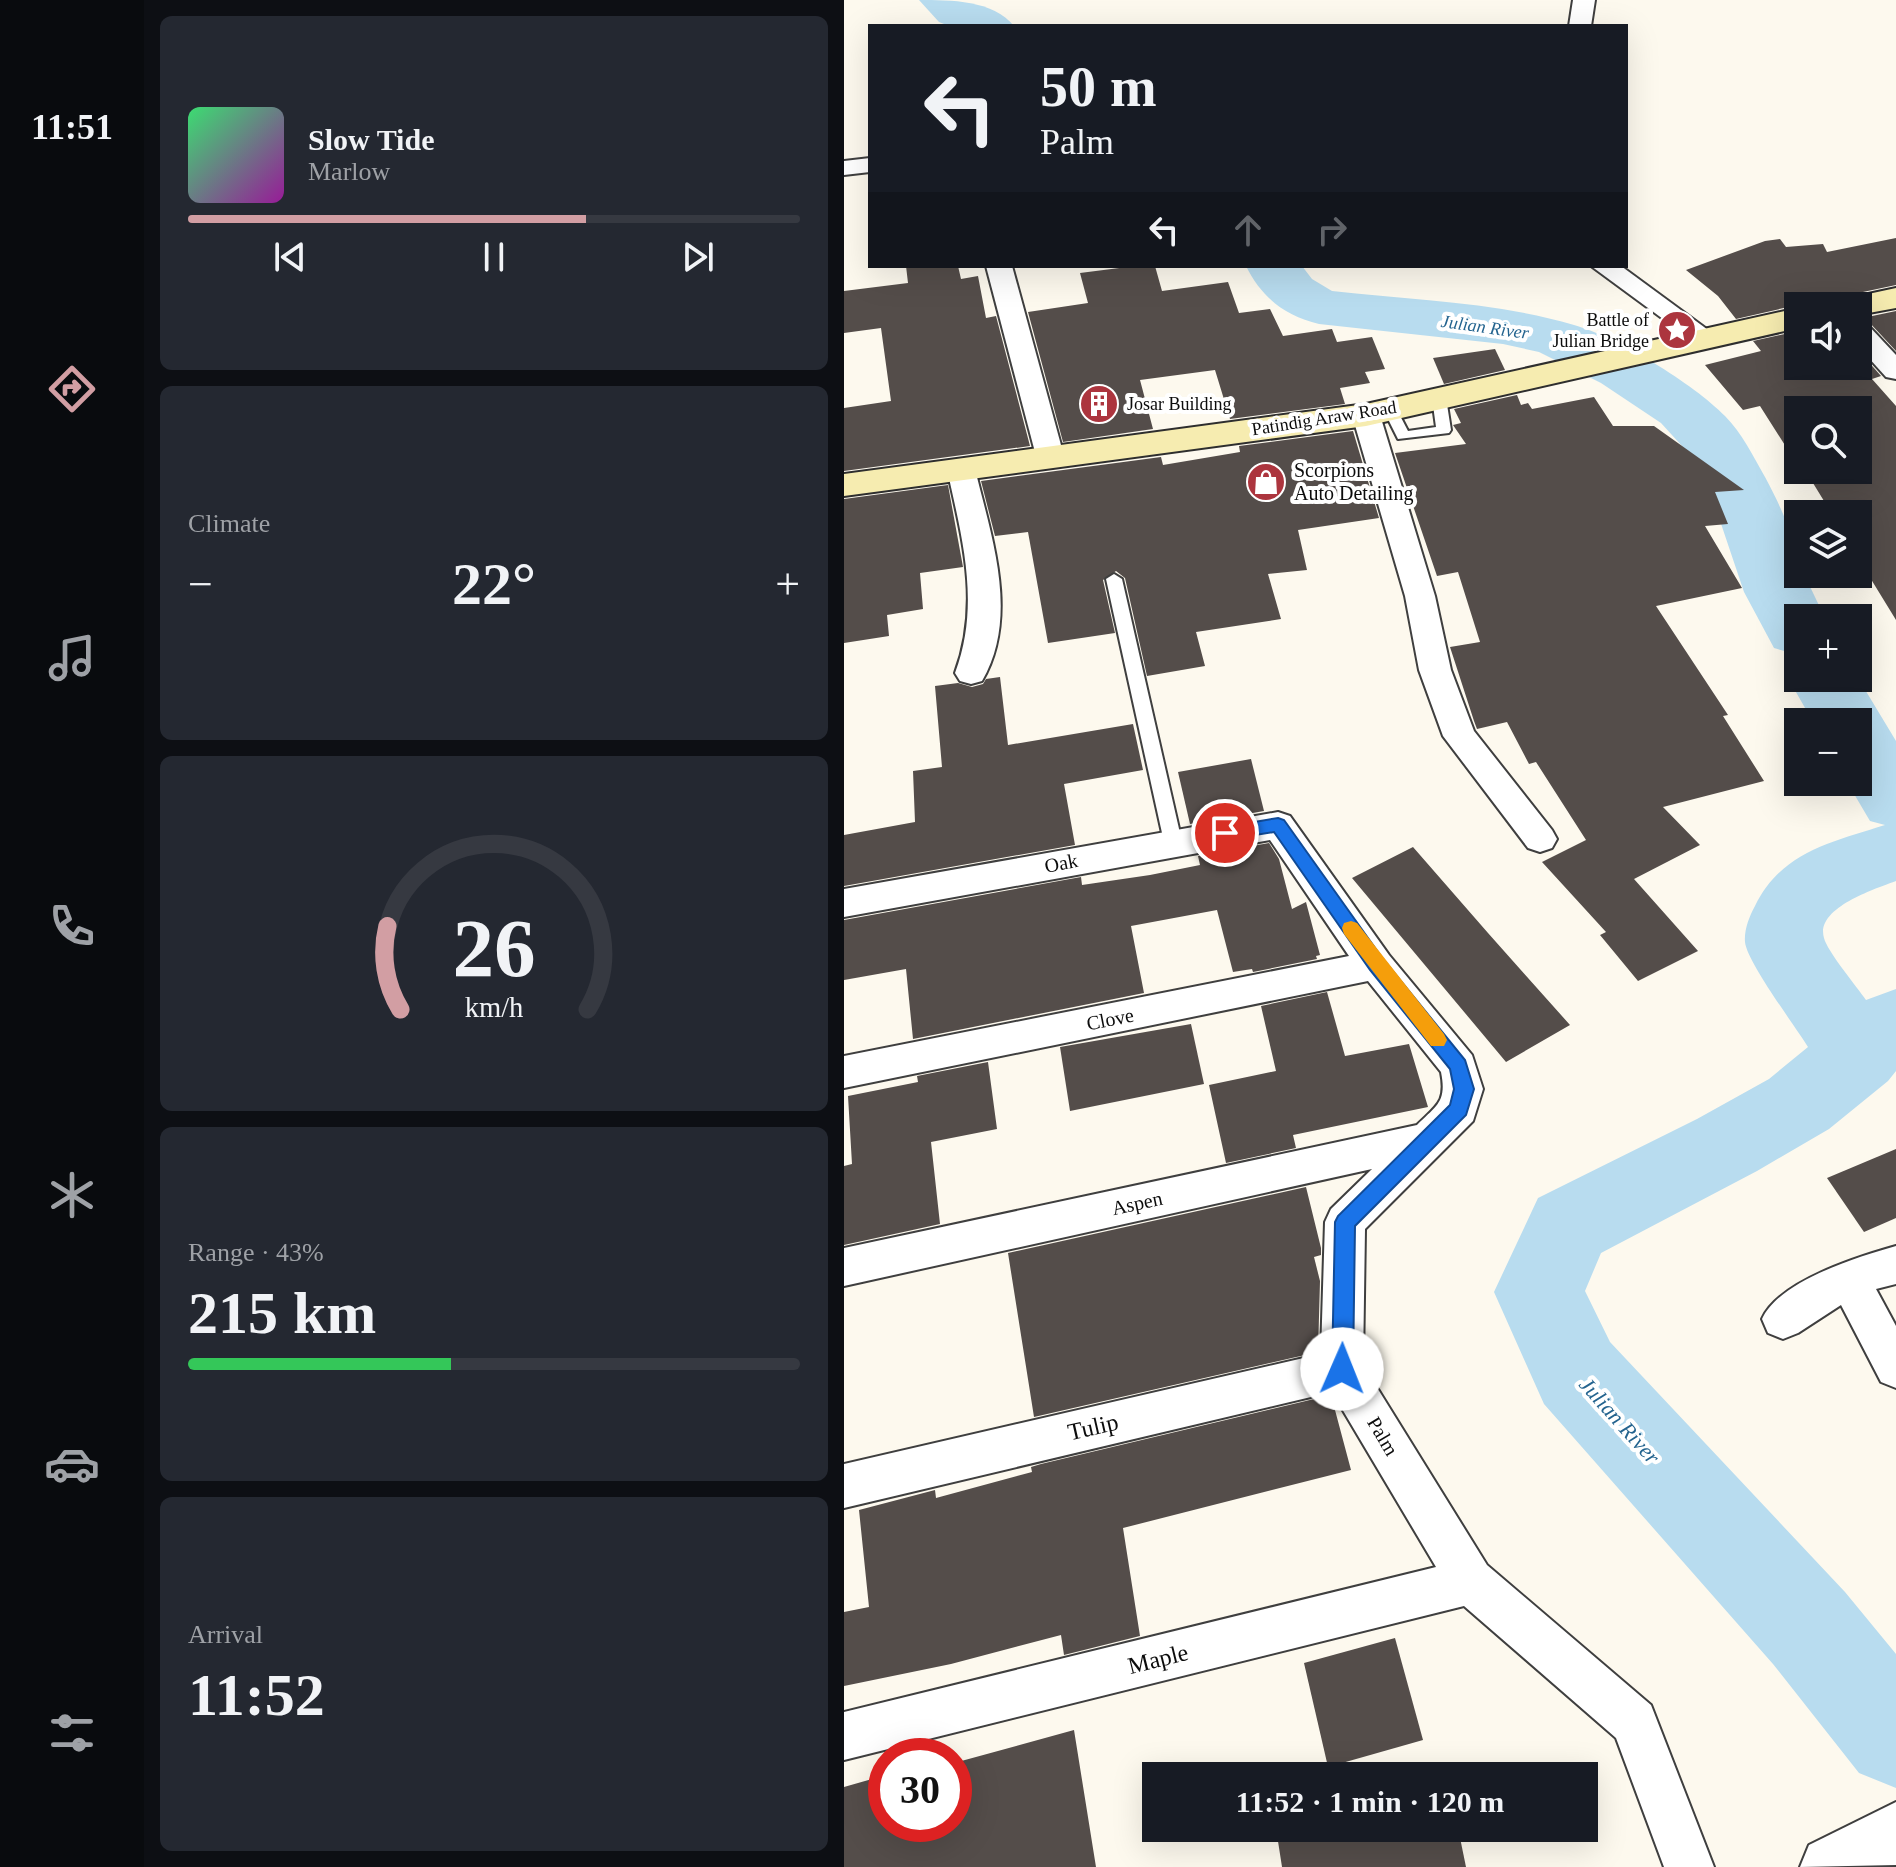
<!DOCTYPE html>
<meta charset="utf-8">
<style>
:root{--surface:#171b24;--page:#242831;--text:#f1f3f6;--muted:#9ea1a6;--line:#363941;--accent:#d29ea3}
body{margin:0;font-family:Georgia,serif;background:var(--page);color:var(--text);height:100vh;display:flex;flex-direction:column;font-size:30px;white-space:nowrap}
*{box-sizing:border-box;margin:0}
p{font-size:26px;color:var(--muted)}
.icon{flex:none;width:44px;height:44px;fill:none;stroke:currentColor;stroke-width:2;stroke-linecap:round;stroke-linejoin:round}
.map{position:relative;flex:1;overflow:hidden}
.details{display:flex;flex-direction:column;gap:16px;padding:16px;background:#0d0f14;width:700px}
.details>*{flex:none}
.top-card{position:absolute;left:24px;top:24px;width:760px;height:244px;border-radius:0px;box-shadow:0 8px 32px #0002;background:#171b24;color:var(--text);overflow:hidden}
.controls{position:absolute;left:940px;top:292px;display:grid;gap:16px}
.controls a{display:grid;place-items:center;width:88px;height:88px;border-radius:0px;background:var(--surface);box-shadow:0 8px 32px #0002;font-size:40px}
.speed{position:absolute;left:24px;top:1738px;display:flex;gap:16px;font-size:40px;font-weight:700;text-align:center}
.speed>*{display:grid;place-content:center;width:104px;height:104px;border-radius:50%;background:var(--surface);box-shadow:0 8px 32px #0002;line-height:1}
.speed .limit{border:12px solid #d22;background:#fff;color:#111}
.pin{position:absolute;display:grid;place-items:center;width:68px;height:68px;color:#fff;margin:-34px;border:4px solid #fff;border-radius:50%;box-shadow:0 2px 8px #0007}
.me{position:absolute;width:88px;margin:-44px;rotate:1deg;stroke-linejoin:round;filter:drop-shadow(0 0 6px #0008)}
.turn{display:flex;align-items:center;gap:28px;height:168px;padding:0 40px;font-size:36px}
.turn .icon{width:104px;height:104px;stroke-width:2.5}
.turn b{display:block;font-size:56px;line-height:68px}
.lanes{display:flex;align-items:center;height:76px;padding:0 40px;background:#0003;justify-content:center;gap:40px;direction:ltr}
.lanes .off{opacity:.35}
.big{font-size:60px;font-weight:800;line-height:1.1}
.details .card{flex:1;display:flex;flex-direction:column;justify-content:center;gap:12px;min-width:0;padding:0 28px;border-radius:12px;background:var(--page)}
.details .dial{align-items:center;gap:0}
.dial svg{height:208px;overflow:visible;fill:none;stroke:var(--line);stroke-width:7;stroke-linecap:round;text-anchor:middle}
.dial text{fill:var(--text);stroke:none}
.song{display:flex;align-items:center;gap:24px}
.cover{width:96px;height:96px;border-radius:12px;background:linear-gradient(135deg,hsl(140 70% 55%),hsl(300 70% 35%))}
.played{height:8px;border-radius:4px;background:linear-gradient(90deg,var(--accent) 65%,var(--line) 65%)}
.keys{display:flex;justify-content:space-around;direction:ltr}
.heat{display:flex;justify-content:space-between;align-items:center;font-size:44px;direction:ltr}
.charge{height:12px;border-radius:6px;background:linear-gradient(90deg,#34c759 43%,var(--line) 0)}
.trip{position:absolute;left:298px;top:1762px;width:456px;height:80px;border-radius:0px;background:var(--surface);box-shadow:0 8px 32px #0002;font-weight:800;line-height:80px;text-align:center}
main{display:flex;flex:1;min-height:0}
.tabs{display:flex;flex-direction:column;width:144px;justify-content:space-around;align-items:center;background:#090b0e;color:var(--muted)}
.tabs .icon{width:56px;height:56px}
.tabs .selected{color:var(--accent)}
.tabs b{font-size:36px;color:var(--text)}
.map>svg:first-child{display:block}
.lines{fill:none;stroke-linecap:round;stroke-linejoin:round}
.river{fill:#b8dcef;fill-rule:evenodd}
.building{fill:#544d4a}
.service-casing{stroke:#3f3f3f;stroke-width:4}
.minor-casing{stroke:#3f3f3f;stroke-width:4}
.tertiary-casing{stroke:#3f3f3f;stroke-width:4}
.secondary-casing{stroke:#2e2e2e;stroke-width:4}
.service{fill:#fff;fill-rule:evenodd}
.minor{fill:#fff;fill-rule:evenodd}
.tertiary{fill:#fff;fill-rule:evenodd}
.secondary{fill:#f6ecb0;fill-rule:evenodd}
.route{fill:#1a73e8;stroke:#114b97;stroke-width:2}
.slow{fill:#f59e0b}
.labels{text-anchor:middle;stroke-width:8;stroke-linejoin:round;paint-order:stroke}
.far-poi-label{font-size:18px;fill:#0c0c0c;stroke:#fff;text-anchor:end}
.far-water-label{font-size:18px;font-style:italic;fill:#24648f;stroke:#fff}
.far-street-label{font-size:18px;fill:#0c0c0c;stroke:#fff}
.poi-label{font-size:20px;fill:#0c0c0c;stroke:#fff;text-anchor:start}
.street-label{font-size:20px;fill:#0c0c0c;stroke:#fff}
.water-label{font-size:22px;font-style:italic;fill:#24648f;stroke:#fff}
.near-street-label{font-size:24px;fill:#0c0c0c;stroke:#fff}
</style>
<main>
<nav class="tabs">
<b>11:51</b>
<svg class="icon selected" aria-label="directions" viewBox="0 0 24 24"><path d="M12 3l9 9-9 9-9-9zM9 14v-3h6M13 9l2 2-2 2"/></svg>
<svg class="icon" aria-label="music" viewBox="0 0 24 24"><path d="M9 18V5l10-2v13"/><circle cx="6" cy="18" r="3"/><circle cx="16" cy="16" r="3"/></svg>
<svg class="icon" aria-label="phone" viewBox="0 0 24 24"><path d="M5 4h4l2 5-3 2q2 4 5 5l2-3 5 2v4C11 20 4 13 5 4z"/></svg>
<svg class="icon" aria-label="climate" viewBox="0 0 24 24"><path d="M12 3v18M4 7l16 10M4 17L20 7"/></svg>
<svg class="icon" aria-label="car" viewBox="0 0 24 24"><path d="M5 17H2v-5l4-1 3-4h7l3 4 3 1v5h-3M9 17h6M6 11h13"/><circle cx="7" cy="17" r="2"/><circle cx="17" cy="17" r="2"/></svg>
<svg class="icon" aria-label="filters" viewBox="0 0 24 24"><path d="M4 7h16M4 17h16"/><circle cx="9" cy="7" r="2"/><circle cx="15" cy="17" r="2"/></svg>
</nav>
<section class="details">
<div class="card">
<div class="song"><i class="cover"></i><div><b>Slow Tide</b><p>Marlow</p></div></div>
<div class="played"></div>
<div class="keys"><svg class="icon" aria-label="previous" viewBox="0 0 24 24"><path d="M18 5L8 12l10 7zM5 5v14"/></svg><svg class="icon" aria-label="pause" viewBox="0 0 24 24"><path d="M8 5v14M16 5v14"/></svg><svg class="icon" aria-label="next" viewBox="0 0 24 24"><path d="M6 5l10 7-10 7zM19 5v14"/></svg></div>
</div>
<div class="card"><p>Climate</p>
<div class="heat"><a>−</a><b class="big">22°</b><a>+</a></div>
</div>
<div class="card dial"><svg viewBox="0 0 100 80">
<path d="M14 69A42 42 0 1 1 86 69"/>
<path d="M14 69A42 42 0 0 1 9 37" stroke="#d29ea3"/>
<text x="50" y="56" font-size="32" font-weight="700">26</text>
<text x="50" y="72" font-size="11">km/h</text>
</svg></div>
<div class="card"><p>Range · 43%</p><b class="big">215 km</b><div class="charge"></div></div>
<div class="card"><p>Arrival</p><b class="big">11:52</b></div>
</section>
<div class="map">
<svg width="1052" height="1867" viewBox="0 0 1052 1867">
<rect width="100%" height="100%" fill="#fdf9ee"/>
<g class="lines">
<g class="river">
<path d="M75 0C107 0 149 0 170 26H105L95 22Z"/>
<path d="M402 266H458L468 279 488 291C568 300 653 302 730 325 773 337 850 384 881 416 898 433 909 456 921 477 936 505 954 542 954 574H960L981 618H954V655L930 648 900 592 868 497 848 457 817 423 757 383 695 352 659 344 475 324C441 316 418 298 402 266Z"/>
<path d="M954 661V678H1014L1052 741V881C1031 889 971 908 980 938 983 951 1013 987 1022 1000L1052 989V1071L1044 1081 985 1129 913 1171 757 1253 741 1291 766 1342 1001 1592 1052 1654V1788L1015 1773 929 1664 700 1404 650 1292 694 1198 853 1119 925 1079 964 1047C951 1026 903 962 901 942 900 930 905 917 911 906 937 852 988 842 1041 825L1026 821 1003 782H1014V722H969L944 678Z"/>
</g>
</g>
<g class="building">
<polygon points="1052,238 1052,285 1000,296 993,306 953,305 892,319 874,296 842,270 921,241 936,239 942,247 979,244 983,252"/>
<polygon points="62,266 114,266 117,279 134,276 142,318 152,316 186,446 0,471 0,408 47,401 37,328 0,333 0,291 64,283"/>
<polygon points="291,266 311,266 318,291 384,282 395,313 426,309 439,336 488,329 493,342 528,337 541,369 521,372 526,383 496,388 501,404 386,419 371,370 296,380 309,429 219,442 184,312 244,303 236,273"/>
<polygon points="1052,311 1052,351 1025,322 1014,319"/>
<polygon points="954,331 954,366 1014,366 1014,350 1037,376 1028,379 1052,406 1052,620 1014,558 1014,514 988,514 961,470 1014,470 1014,410 954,410 954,461 951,461 916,406 899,410 861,365 917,351 909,341"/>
<polygon points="651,349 661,370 600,384 589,358"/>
<polygon points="673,395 677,405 684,403 688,409 750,397 769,426 810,426 900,490 871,492 884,524 861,526 898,588 812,606 884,715 879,716 920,781 819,807 856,845 790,879 854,951 794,981 756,935 762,932 698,862 742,840 692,762 685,764 663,722 633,729 630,721 606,647 636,642 614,572 593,576 551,453 622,444 609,425 617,423 610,409"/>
<polygon points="509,431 535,518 454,530 463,570 424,574 437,619 352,632 361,666 303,676 281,578 272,571 259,580 271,633 204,643 184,532 151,536 137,481 317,457 319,465 396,452 395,446"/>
<polygon points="104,485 119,567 76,573 79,609 43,615 45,636 0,643 0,499"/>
<polygon points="156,677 164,745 289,724 299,770 220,784 231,845 0,886 0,835 71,822 69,771 98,767 91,686 114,683 128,687 139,684 142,679"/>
<polygon points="407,759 420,811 346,824 334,772"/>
<polygon points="425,843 435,859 448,909 462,902 476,955 472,956 473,959 409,972 408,969 389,972 373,910 287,926 300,993 69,1039 62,969 0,980 0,920 237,877 238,885 306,875 356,865 354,856"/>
<polygon points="569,847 644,933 726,1025 662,1062 508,878"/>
<polygon points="483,992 501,1056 565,1044 584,1107 449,1135 452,1148 382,1163 365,1085 432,1071 417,1006"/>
<polygon points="347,1024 360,1084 226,1111 216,1047"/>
<polygon points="144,1062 153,1129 87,1142 96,1224 0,1245 0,1166 8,1164 4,1096 74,1082 73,1076"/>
<polygon points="1052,1149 1052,1218 1020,1232 983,1178"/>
<polygon points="462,1187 477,1248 477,1255 470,1257 476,1281 474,1352 190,1417 164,1253"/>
<polygon points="487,1395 507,1470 279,1528 296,1636 220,1655 217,1635 107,1664 0,1686 0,1612 25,1607 15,1510 91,1490 92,1498 188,1472 187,1467 197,1464"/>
<polygon points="551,1638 579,1740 484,1767 460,1663"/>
<polygon points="230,1730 252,1867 0,1867 0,1787 42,1775 42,1824 110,1824 110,1763"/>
<polygon points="466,1828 614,1828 622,1867 438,1867 433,1835"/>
</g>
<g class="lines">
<defs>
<g id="service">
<polygon points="595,394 602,398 607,430 605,433 554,439 539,409 541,406 551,406 564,431 592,427 588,398"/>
<polygon points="270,574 278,579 338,842 329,849 320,842 262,579"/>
</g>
<g id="minor">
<polygon points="729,0 751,0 747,26 725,26"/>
<polygon points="26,158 26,172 0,175 0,161"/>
<polygon points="142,266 168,266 220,456 216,462 206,465 196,462 192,456"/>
<polygon points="747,266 777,266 875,338 871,344 853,344"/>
<polygon points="1014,322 1023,324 1052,355 1052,379 1042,377 1014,346"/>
<polygon points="522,406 532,409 536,415 591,596 607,670 630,731 708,830 713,839 708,848 696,852 684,848 599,736 575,670 561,596 508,415 512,409"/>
<path d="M117 460 127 462 131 469C147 536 176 616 138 681L127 684 116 681 111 673C137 604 118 538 103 469L107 462Z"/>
<path d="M434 812 446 816 545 955 628 1055 639 1089 629 1121 521 1229 519 1365 643 1565 807 1705 870 1867H820L772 1738 620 1606 0 1760V1712L592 1567 488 1392 0 1508V1464L477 1354 481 1222 487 1209 528 1169 0 1286V1248L573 1125C593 1105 603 1102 597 1072L524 981 0 1088V1056L505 956 426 840 0 917V889Z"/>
<path d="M1052 1246V1284L1032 1289 1052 1326V1388L1037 1382 997 1305 954 1333 939 1339 924 1333 918 1319C935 1281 1013 1257 1052 1246Z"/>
</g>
<polygon id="tertiary" points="1052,1802 1052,1865 956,1867 965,1845"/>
<g id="secondary">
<polygon points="1052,288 1052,308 1014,315 1014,306 996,306 1001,299"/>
<polygon points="954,308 954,328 522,426 0,496 0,474 522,404"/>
</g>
</defs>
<use href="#service" class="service-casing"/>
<use href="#minor" class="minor-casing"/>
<use href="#tertiary" class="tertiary-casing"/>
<use href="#secondary" class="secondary-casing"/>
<use href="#service" class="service"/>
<use href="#minor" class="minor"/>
<use href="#tertiary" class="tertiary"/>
<use href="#secondary" class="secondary"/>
</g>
<polygon class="route" points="434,818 440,820 539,959 621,1060 630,1089 622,1115 511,1226 509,1369 506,1376 498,1379 491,1376 488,1369 491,1222 494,1216 606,1105 610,1089 606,1069 526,970 430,832 381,840 373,833 381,827"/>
<polygon class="slow" points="507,921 513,923 600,1034 603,1040 600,1046 587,1046 500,934 498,928 500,923"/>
<defs>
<symbol id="sight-disc" viewBox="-11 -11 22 22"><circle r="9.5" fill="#ac353e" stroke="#fff"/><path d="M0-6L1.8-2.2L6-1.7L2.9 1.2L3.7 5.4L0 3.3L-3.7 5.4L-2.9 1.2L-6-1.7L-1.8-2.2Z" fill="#fff"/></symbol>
<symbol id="building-disc" viewBox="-11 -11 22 22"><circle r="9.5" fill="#ac353e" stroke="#fff"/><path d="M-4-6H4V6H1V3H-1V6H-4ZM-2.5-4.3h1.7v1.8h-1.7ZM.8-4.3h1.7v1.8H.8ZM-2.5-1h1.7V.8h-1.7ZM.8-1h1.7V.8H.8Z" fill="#fff"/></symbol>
<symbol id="shop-disc" viewBox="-11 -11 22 22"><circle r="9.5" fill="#ac353e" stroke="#fff"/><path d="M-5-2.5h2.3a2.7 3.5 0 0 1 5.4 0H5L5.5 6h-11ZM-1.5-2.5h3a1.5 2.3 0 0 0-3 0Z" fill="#fff"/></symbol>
</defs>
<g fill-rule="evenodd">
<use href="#sight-disc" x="811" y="308" width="44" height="44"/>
<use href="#building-disc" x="233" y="382" width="44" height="44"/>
<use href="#shop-disc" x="400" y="460" width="44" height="44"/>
</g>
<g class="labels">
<g class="far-poi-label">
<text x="805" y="326">Battle of<tspan x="805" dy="21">Julian Bridge</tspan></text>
<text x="283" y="410" text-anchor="start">Josar Building</text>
</g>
<g class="far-water-label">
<text transform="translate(641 327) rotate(8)" y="6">Julian River</text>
</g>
<g class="far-street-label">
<text transform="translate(480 418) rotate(-9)" y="6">Patindig Araw Road</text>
</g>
<g class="poi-label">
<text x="450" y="477">Scorpions<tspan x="450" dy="23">Auto Detailing</tspan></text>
</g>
<g class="street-label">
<text transform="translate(217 863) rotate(-11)" y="7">Oak</text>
<text transform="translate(266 1019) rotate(-11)" y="7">Clove</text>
<text transform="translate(293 1203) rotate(-12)" y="7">Aspen</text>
<text transform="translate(539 1436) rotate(59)" y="7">Palm</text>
</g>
<g class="water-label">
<text transform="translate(776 1420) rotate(48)" y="8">Julian River</text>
</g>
<g class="near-street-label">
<text transform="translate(249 1427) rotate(-13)" y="8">Tulip</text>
<text transform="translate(314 1659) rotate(-14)" y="8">Maple</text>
</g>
</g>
</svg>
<div class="controls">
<a><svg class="icon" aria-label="sound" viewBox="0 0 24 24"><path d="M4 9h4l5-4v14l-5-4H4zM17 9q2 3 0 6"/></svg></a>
<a><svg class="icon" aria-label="search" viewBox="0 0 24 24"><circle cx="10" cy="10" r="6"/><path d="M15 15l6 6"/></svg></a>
<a><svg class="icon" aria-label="layers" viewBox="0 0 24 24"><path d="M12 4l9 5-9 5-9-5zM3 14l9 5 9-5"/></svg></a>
<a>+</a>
<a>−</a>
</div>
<div class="speed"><div class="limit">30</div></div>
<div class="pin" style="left:381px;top:833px;background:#d93025"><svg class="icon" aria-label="arrive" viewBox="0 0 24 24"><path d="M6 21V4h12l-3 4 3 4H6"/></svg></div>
<svg class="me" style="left:498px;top:1369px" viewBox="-20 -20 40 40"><circle r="19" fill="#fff"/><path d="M0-13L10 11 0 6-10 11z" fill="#1a73e8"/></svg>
<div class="trip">11:52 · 1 min · 120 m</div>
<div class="top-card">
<div class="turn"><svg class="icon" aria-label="left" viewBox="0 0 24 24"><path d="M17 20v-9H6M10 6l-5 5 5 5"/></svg><div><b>50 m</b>Palm</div></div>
<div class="lanes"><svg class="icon" aria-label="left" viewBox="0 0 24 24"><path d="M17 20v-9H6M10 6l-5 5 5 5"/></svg><svg class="icon off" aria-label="ahead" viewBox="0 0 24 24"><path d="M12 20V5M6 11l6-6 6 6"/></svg><svg class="icon off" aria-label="right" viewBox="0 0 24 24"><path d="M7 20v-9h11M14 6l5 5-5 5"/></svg></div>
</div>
</div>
</main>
